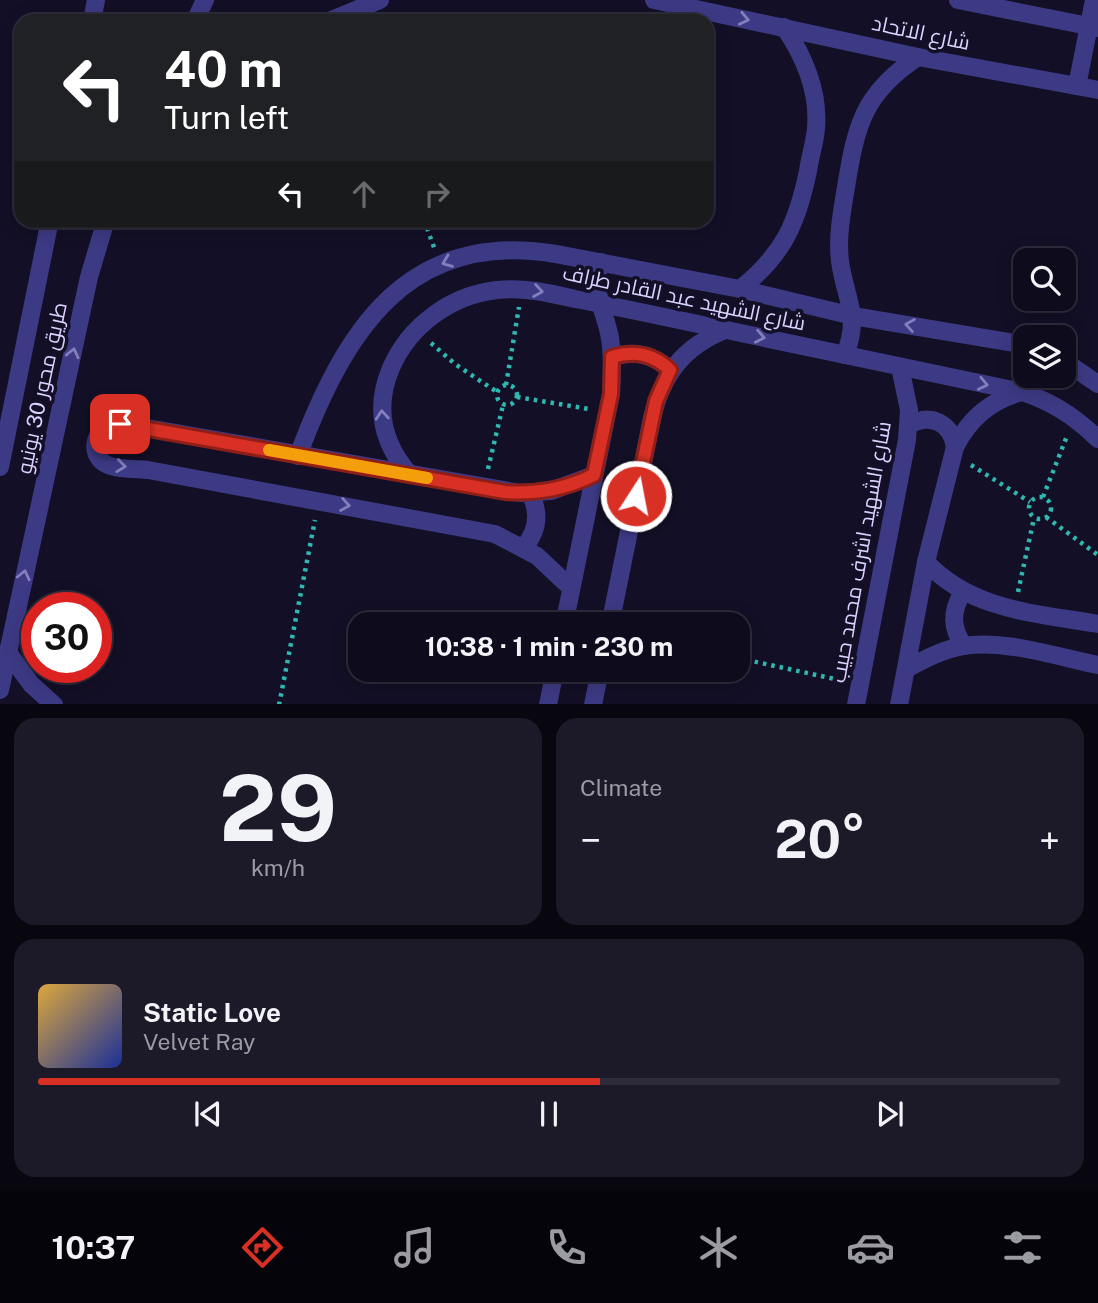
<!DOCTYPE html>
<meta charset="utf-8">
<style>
:root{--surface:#0e0b1c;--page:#1c1929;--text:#f1f3f6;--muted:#9b9ba3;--line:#2e2b3b;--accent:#d93025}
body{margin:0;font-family:"Public Sans",Cairo,sans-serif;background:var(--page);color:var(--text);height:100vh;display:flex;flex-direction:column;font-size:26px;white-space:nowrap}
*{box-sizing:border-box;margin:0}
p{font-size:23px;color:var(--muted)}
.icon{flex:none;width:38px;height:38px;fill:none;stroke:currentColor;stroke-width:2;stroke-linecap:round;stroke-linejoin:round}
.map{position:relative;height:704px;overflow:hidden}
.panel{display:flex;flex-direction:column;gap:14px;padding:14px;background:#08060f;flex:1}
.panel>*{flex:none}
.top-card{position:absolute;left:14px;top:14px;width:700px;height:214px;border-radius:21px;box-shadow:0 4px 18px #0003,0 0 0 2px var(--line);background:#202124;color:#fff;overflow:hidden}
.buttons{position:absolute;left:1013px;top:248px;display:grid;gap:14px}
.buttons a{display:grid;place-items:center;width:63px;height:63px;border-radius:14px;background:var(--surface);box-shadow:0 4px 18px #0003,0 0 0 2px var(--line);font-size:35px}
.speed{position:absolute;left:21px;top:592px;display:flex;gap:14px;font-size:35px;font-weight:700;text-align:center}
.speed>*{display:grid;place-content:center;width:91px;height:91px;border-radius:50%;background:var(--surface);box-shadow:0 4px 18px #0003,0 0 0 2px var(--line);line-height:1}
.speed .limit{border:10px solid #d22;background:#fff;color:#111}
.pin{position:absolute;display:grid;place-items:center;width:60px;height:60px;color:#fff;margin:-30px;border-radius:14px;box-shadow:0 4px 10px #0006}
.me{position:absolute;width:77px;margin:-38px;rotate:11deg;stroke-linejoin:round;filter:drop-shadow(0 0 5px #0008)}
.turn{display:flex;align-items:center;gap:24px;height:147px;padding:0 35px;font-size:32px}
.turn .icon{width:91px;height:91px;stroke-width:2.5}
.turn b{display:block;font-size:49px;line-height:60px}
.lanes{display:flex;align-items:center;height:66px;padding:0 35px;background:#0003;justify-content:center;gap:35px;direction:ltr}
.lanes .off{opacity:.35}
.big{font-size:52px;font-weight:700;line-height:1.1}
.panel .widget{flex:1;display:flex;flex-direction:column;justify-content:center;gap:10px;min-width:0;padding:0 24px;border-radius:21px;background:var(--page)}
.panel .dial{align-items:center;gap:0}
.dial b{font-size:91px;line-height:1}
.song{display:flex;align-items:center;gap:21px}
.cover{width:84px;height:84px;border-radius:10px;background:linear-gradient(135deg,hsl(40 70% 55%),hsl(230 70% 35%))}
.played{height:7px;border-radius:4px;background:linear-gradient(90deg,var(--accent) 55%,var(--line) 55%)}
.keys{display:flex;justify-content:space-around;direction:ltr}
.heat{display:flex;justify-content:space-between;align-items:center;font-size:38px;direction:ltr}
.panel .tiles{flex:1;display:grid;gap:14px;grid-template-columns:1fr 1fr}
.widget:last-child{grid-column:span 2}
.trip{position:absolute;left:348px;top:612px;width:402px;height:70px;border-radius:21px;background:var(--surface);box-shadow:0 4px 18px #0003,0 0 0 2px var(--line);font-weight:700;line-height:70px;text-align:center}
.tabs{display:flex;height:112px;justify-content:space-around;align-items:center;background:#06040b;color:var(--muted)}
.tabs .icon{width:49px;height:49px}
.tabs .current{color:var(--accent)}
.tabs b{font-size:32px;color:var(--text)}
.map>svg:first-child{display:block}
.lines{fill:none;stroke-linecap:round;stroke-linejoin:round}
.path{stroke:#2fb8b0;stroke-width:4.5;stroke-dasharray:3.5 5;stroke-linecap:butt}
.minor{stroke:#3d3a85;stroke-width:18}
.tertiary{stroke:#3d3a85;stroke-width:18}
.oneway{stroke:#837fbc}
.route-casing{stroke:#8d1f18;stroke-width:18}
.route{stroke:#d93025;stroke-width:12}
.slow{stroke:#f59e0b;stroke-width:12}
.labels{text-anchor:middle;stroke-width:7;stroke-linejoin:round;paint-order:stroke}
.street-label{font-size:21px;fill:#d9d4ff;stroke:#130f26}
</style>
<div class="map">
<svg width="1098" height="705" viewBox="0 0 1098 705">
<rect width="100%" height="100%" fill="#130f26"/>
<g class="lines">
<g class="path">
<polyline points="424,220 435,250"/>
<polyline points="431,343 455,364 497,392"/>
<circle cx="507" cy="395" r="10"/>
<polyline points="506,385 519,307"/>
<polyline points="517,397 589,409"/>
<polyline points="971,465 1030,502"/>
<polyline points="488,469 503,405"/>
<circle cx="1040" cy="508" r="11"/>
<polyline points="1043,497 1067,436"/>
<polyline points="1046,517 1098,555"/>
<polyline points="1018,592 1034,518"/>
<polyline points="738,658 844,681"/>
<polyline points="279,705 315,520"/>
</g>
<g class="minor">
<polyline points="654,0 918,57 1098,90"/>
<polyline points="958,0 1098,28"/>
<polyline points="329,21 380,0"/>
<polyline points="1077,86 1094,0"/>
<path d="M740 289C783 255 797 224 808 171 810 157 815 142 816 128 819 92 804 56 784 27"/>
<path d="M845 355C861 314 845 299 840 261 837 236 842 212 846 187 856 126 863 93 918 57"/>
<path d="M612 357C635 350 653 354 670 370"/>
<polyline points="1064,361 1098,384"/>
<path d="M909 425C930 413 951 422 955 447"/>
<path d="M298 456C344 332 407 229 556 254L740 289 853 316 1026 345"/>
<path d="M410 475C382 443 374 408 391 368 409 326 451 295 497 290 524 287 549 293 575 299 608 305 641 312 674 319 790 344 906 368 1022 392 1053 402 1075 417 1098 439"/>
<path d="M524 547C538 531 540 513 530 493"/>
<path d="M926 562C972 611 1036 613 1098 624"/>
<path d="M571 588 537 556 495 534 148 470C135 468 114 470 104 463 90 454 94 432 108 426 115 423 123 424 130 425L520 493 551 491 594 475"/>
<path d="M963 592C951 611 951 628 964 646"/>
<path d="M564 625 611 394C612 375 613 357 610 338 605 310 590 290 601 262"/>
<path d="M610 625 652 418C662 375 683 347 725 330"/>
<polyline points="7,651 31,684 54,705"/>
<path d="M908 668C925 659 944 649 963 646 1004 639 1058 657 1098 665"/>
<polyline points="548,705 555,670"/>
<polyline points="593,705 600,670"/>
<polyline points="856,705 907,440 909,410 900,367"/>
<path d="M899 705 926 562 955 447C970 418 990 401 1021 392"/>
</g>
<g class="tertiary">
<polyline points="92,21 96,0"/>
<polyline points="195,21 205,0"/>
<polyline points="0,467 50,220"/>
<polyline points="0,690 89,277 106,220"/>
</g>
</g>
<defs><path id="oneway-chevron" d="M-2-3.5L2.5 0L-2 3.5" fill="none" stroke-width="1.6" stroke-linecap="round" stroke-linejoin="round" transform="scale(1.75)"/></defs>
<g class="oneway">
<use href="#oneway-chevron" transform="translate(744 19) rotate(12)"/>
<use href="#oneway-chevron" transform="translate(447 262) rotate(159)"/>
<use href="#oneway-chevron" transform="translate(538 291) rotate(9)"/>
<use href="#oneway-chevron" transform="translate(910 325) rotate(-171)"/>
<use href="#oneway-chevron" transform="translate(760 337) rotate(11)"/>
<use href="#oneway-chevron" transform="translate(73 353) rotate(-77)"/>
<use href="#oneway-chevron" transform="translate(983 384) rotate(12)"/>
<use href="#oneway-chevron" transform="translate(382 415) rotate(-95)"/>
<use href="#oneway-chevron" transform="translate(121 466) rotate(7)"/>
<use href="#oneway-chevron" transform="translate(345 505) rotate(10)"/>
<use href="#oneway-chevron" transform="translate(24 575) rotate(-77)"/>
</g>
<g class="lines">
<defs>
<path id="route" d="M120 424 505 492C538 494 565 489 594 475L611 394 612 357C635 350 653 354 670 370L656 401 636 496"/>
</defs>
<use href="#route" class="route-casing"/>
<use href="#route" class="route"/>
<polyline class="slow" points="269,450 427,478"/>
</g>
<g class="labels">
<g class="street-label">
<text transform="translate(921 33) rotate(12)" y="7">شارع الاتحاد</text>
<text transform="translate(684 298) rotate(12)" y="7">شارع الشهيد عبد القادر طراف</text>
<text transform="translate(42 388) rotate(-78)" y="7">طريق محور 30 يونيو</text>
<text transform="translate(861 552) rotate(-80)" y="7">شارع الشهيد اشرف محمد حبيب</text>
</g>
</g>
</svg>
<div class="buttons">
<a><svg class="icon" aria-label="search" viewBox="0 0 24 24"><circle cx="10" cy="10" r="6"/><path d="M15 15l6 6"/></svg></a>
<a><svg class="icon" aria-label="layers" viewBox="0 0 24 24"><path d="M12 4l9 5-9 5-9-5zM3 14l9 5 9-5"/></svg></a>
</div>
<div class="speed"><div class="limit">30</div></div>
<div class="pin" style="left:120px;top:424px;background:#d93025"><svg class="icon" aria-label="arrive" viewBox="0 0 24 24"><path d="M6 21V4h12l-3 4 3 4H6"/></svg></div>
<svg class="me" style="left:636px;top:496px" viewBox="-20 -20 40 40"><circle r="17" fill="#d93025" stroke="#fff" stroke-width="3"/><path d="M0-11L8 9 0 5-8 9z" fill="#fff"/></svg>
<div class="trip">10:38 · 1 min · 230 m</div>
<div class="top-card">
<div class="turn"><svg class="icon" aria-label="left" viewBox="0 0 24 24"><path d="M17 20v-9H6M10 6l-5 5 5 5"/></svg><div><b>40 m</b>Turn left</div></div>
<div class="lanes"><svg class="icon" aria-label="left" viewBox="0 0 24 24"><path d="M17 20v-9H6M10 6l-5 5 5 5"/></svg><svg class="icon off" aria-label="ahead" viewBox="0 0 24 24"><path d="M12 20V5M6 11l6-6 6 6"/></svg><svg class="icon off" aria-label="right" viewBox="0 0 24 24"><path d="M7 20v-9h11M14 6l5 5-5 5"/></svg></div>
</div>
</div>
<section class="panel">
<div class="tiles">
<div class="widget dial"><b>29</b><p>km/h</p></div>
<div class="widget"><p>Climate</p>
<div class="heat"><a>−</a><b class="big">20°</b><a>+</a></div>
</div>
<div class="widget">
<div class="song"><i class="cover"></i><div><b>Static Love</b><p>Velvet Ray</p></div></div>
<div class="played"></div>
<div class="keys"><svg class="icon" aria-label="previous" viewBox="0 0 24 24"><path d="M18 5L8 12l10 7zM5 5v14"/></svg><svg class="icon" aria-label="pause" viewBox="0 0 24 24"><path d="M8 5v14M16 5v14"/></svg><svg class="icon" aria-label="next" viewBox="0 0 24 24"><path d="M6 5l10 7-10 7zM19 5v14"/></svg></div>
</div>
</div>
</section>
<nav class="tabs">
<b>10:37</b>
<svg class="icon current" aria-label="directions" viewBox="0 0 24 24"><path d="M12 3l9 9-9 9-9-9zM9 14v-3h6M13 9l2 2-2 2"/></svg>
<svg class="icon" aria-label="music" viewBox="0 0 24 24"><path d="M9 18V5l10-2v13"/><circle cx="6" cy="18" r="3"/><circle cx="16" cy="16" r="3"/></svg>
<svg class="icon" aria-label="phone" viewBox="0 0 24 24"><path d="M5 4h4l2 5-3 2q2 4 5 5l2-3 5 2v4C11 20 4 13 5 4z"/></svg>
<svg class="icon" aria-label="climate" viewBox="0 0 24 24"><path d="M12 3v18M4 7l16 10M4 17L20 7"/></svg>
<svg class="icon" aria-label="car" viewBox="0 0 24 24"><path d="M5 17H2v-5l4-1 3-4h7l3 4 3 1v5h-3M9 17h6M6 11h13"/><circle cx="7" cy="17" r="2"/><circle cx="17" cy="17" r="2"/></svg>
<svg class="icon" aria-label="filters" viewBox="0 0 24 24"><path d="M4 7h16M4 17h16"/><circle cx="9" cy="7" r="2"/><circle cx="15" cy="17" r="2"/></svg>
</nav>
